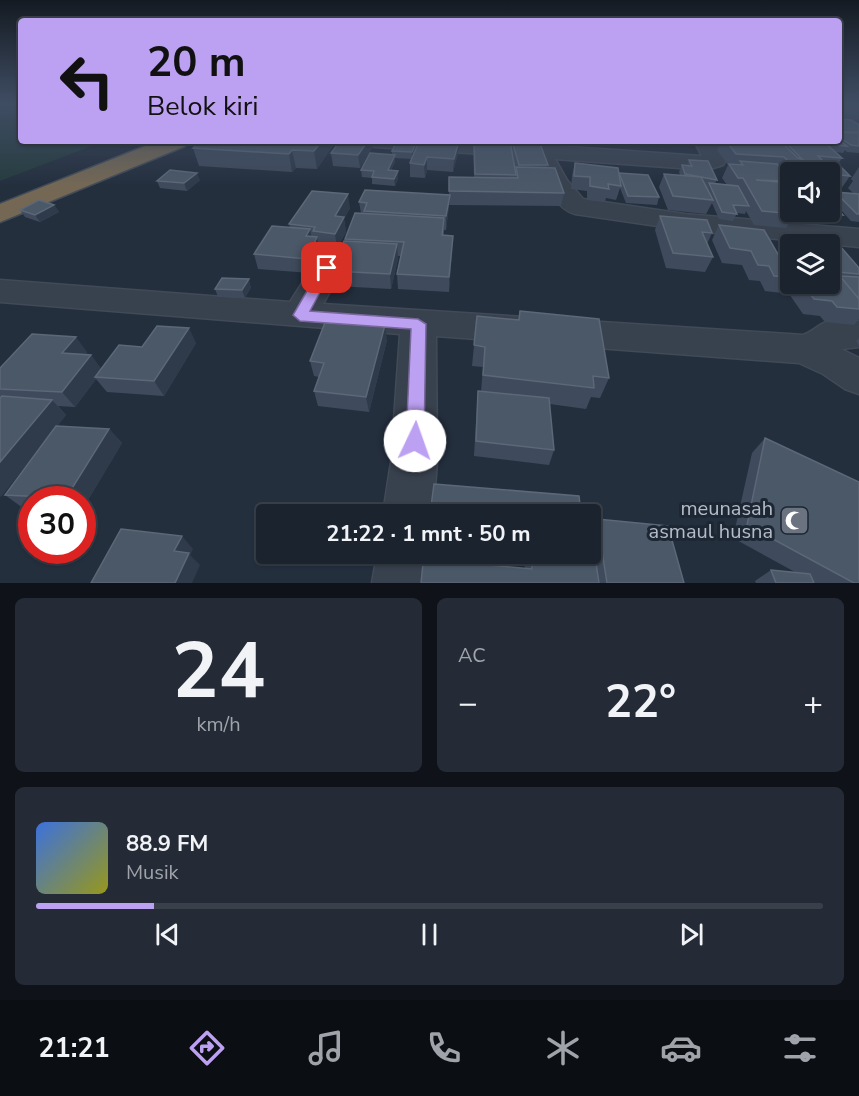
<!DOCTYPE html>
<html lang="id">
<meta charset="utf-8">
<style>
:root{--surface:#1b232e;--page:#242b36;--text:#f1f3f6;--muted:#a0a4aa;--line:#39404a;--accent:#bca0f2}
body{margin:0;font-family:"Nunito Sans",sans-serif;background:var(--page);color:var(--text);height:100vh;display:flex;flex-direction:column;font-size:22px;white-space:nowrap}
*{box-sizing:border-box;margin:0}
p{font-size:20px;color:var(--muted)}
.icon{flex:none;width:33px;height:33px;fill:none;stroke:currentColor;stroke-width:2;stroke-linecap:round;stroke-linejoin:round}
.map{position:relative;height:583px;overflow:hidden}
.drawer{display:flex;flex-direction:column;gap:15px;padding:15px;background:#0f1319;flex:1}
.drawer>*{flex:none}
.hud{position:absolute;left:18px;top:18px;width:824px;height:126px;border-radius:6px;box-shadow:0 2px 4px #0004,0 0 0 2px var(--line);background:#bca0f2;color:#111;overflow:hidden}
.buttons{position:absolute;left:780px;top:162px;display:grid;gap:12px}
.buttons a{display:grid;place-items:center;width:60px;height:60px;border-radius:6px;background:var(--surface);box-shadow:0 2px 4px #0004,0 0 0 2px var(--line);font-size:30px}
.speed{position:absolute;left:18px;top:486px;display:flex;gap:12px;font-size:30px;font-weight:700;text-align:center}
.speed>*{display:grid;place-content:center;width:78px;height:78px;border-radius:50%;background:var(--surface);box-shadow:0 2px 4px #0004,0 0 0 2px var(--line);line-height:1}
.speed .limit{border:9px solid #d22;background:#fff;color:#111}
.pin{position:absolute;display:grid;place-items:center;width:51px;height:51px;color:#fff;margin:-26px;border-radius:12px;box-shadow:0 3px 9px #0006}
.me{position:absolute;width:66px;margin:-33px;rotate:3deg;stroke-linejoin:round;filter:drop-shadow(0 0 4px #0008)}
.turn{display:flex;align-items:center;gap:21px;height:126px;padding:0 30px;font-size:27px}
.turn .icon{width:78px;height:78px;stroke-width:2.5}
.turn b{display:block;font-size:42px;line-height:51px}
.big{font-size:45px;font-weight:700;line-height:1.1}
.drawer .widget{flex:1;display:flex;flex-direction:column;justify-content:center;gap:9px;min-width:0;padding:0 21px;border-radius:9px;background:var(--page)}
.drawer .dial{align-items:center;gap:0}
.dial b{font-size:78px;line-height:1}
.song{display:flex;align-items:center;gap:18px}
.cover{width:72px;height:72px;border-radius:9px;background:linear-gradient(135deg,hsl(220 70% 55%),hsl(60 70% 35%))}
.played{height:6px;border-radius:3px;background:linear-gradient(90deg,var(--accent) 15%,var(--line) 15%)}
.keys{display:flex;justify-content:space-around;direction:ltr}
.heat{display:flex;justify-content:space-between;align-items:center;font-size:33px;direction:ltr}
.drawer .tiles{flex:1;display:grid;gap:15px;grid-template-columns:1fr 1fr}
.widget:last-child{grid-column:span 2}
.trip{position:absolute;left:256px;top:504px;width:345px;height:60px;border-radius:6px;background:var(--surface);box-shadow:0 2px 4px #0004,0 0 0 2px var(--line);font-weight:700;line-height:60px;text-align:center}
.menu{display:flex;height:96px;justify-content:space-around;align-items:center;background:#0b0e12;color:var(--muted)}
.menu .icon{width:42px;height:42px}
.menu .on{color:var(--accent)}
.menu b{font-size:27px;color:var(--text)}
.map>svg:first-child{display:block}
.green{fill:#263c3f}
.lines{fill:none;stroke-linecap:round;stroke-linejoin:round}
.minor-casing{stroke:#414a57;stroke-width:3}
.highway-casing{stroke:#434c59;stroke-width:3}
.minor{fill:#38414e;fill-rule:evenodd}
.highway{fill:#746855;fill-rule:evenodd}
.wall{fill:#3f4b5c}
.shaded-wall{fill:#2f3b4b}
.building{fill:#4b5868;stroke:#5c6777;stroke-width:1.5}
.route{fill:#bca0f2;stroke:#7a689d;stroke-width:1.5}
.labels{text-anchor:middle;stroke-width:6;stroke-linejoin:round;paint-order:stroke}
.near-poi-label{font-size:20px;fill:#b4bcc9;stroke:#1d2633;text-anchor:end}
</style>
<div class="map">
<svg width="859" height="583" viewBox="0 0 859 583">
<rect width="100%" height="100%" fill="#242f3e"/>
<polygon class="green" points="0,103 21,103 21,141 105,141 0,181"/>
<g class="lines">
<defs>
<g id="minor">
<polygon points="838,113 859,115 859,127 838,125"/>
<path d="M365 141H482L702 156 694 141H716L726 160 723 165 707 170 555 159 567 180 583 199 685 214 859 229V247L685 230 575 214C554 209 541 176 531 157L376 147 368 146Z"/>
<path d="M327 258 338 261 343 268 323 304 803 335C812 332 817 326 824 323 836 318 847 320 859 321V347L841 349 859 358V394L845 389 823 374 799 363 436 336 437 462 433 514H383L391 462 400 334 0 302V280L290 302 316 261Z"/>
<polygon points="377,554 431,554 428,583 372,583"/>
</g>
<polygon id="highway" points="158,141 188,141 185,146 0,222 0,204"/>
</defs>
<use href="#minor" class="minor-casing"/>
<use href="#highway" class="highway-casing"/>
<use href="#minor" class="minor"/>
<use href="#highway" class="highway"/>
</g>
<g class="wall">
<polygon points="838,103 859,103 859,112 857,114 838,113"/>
<polygon points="838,119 858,124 859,121 859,153 847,152 845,150 843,153 835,152 842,158 836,167 850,176 841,189 833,189 830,194 830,172 790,172 790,212 830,212 843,215 837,222 808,220 806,223 790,222 786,228 754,225 746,211 745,214 737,213 733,221 719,219 712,203 706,214 668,210 659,187 664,174 680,175 679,172 682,165 687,165 689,160 717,180 715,183 727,185 722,178 728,165 717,150 721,141 838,141"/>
<polygon points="201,141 336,141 317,169 296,168 292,172 199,166 193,148"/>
<polygon points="340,141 375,141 375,143 360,168 333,166 331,153"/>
<polygon points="418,141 418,145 459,149 453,172 427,170 425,178 410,177 410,163 412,159 395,158 395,162 391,170 398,171 398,178 395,186 372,184 372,178 362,177 361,170 392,155 392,151"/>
<polygon points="462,141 510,141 511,149 512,141 548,165 547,168 564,193 561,206 449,205 446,230 444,230 444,235 452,250 449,292 398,289 397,274 401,256 398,256 398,259 391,289 336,286 333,271 345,241 345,239 361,213 359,202 449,194 449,177 474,177 473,142"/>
<polygon points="575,163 619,173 659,197 657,205 626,203 620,188 616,200 606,198 605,202 587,200 587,191 571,189 572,176"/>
<polygon points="859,167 859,222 851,221 831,199 835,192 853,193 848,188 853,181 851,179"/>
<polygon points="200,180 187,191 160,188 157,181"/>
<polygon points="54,205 59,212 40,222 25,217 20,210"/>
<polygon points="350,208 344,219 346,232 337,248 319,246 320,251 310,273 258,269 254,254 290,227 289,224"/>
<polygon points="660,216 712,233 707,244 713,257 705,272 666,268 655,230"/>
<polygon points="719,225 789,271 790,268 790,284 830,284 830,246 859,268 859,319 854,325 825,322 820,316 803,314 785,288 782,293 765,291 760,281 749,280 742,265 722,263 712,240"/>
<polygon points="251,287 245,298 218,297 215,289"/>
<polygon points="520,311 609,378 600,398 591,397 586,409 550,404 554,450 549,465 474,456 477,406 478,391 481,392 483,367 472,366 477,316 518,320"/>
<polygon points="859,338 859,346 856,341"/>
<polygon points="387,340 369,412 318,406 314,391 319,377 314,376 310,361"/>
<polygon points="196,343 164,396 107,392 96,379 75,407 58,406 66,415 57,426 109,429 122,443 82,510 82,500 32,500 32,509 23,508 5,495 43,444 0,496 0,368 87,352 85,355 91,355 101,369 142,347"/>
<polygon points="765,438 859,583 756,583 755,581 771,570 795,572 733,538 752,453"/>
<polygon points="597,519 684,583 421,583 478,564 525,569 524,554 591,554 591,530"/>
</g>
<g class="shaded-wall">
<polygon points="322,141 336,141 317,169 314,151"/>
<polygon points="368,141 375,141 375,143 360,168 358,155"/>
<polygon points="418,141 418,147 412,159 412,152"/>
<polygon points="459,141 460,141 459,149 453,172 454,159"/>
<polygon points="292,150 296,168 292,172 289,154"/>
<polygon points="395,155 395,162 388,177 388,170"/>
<polygon points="427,157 427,170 425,178 424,165"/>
<polygon points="398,171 398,178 395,186 394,179"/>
<polygon points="197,173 200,180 187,191 184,183"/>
<polygon points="348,194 350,208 344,219 346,232 337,248 335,234 335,216"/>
<polygon points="450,195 449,208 446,230 446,216"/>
<polygon points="54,205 59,212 40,222 35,215"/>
<polygon points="310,229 313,243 306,236"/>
<polygon points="453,236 449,292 449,277"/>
<polygon points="317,237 320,251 310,273 307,259"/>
<polygon points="397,244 398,259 391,289 390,274"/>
<polygon points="249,279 251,287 245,298 242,290"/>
<polygon points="385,325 387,340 369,412 366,397"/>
<polygon points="189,328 196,343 164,396 154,381"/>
<polygon points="76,337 87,352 74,369 62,353"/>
<polygon points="91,355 102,370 95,377 96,379 75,407 62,392"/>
<polygon points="52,400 66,415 1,497 0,496 0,462"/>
<polygon points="109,429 122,443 82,510 82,500 67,500 66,498"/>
<polygon points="182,536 193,549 190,555 200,565 192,583 175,583 174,551"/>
</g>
<g class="building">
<polygon points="838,119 851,120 859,125 859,132 838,132"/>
<polygon points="838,132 859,133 859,146 851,145 838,136"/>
<polygon points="838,139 847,146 832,145 830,143 831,141 838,141"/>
<polygon points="201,141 322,141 314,151 292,150 289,154 193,148"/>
<polygon points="340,141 368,141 358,155 331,153"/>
<polygon points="397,141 417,141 412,152 392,151"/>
<polygon points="419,141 459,141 454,159 427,157 424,165 410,163"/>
<polygon points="474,141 510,141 516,175 475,174"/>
<polygon points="512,141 539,141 548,165 519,165"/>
<polygon points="726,141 780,141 798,158 802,159 784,141 824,142 842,158 818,156 829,167 841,167 850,176 831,174 838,181 830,180 830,172 799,172 784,157 736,154"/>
<polygon points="370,153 395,155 388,170 398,171 394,179 372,177 374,171 361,170"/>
<polygon points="689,160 708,161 717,180 685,174 682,165 692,166"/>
<polygon points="740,161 777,164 790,179 790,181 756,180 790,183 790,207 789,207 790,208 790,212 793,212 794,214 762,211 743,178 738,178 729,164 743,165"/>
<polygon points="575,163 618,168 621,186 608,184 609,189 590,186 590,177 574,176"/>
<polygon points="516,167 555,168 564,193 449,191 449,177 518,178"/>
<polygon points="170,170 197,173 184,183 157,181"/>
<polygon points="619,173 648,175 659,197 628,196"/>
<polygon points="664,174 701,177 713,200 673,196"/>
<polygon points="709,183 738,186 749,206 733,205 737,214 722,212"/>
<polygon points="365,190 450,195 446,216 364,211 367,203 359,202"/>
<polygon points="312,191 348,194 335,216 344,217 335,234 313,231 315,227 289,224"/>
<polygon points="835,192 859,194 859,214 857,214"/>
<polygon points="39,200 54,205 35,215 20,210"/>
<polygon points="830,200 843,215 813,212 830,212"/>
<polygon points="355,213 444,218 442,235 453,236 449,277 397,274 404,242 345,239"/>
<polygon points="660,216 707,220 712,233 702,232 713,257 673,253"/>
<polygon points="719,225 764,230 790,275 790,277 774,276 769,266 758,265 751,251 730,248"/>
<polygon points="272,226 310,229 306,236 317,237 307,259 254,254"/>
<polygon points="344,241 397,244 390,274 333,271"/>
<polygon points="830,246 840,246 859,268 859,274 837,272 836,270 831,270 830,269"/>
<polygon points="830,270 836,270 859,299 859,309 837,307 832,301 814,299 803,284 830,284"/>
<polygon points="840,276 859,277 859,299"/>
<polygon points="222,278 249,279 242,290 215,289"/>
<polygon points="520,311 599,319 609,378 593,376 594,388 483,375 485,347 474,345 477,316 519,320"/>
<polygon points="326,320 385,325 366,397 314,391 324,363 310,361"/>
<polygon points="157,326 189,328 154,381 95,377 119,345 142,347"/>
<polygon points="32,334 76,337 62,353 91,355 62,392 0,389 0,368"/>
<polygon points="478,391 549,398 554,450 476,441"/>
<polygon points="2,396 52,400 0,462 0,398"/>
<polygon points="56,426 109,429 66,498 5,495"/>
<polygon points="765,438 859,482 859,583 854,583 747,525"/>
<polygon points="434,484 579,496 581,514 430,514"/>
<polygon points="597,519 668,526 684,583 607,583"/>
<polygon points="121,529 182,536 174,551 189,553 175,583 91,583"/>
<polygon points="591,530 599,583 421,583 424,554 478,554 478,564 532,569 531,554 591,554"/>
<polygon points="771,570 810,574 814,583 776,583"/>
</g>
<linearGradient id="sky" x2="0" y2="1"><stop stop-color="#141a22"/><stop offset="0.56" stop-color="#3f4d63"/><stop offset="1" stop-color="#3f4d63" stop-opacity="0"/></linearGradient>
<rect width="859" height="185" fill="url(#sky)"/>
<polygon class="route" points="327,264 333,268 310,311 418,319 426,324 424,441 421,446 415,449 408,446 406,441 411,329 300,321 293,315 322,265"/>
<defs>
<symbol id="mosque-square" viewBox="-11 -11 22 22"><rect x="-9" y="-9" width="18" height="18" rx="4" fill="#6b7280" stroke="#1d2633"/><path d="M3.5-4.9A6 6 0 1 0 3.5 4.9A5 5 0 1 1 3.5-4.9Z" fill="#fff"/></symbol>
</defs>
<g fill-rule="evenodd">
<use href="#mosque-square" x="778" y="504" width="33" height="33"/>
</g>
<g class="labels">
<g class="near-poi-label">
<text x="773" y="515">meunasah<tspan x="773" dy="23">asmaul husna</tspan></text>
</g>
</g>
</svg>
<div class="buttons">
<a><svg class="icon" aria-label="sound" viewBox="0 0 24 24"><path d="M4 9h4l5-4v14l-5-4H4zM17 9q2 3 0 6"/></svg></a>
<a><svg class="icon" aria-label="layers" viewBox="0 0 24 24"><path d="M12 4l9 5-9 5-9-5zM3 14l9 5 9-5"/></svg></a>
</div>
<div class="speed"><div class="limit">30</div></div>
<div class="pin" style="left:327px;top:268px;background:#d93025"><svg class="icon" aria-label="arrive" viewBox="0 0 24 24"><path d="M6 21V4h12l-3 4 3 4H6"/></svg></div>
<svg class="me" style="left:415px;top:441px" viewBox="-20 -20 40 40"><circle r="19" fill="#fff"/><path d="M0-13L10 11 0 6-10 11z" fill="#bca0f2"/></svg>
<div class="trip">21:22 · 1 mnt · 50 m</div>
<div class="hud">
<div class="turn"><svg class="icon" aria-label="left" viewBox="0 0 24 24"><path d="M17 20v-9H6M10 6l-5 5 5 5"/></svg><div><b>20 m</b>Belok kiri</div></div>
</div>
</div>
<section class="drawer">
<div class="tiles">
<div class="widget dial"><b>24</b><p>km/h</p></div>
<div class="widget"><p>AC</p>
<div class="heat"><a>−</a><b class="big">22°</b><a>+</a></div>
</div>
<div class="widget">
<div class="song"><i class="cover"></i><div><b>88.9 FM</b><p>Musik</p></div></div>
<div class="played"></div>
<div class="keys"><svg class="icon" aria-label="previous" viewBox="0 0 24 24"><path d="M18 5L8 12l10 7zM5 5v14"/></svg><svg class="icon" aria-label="pause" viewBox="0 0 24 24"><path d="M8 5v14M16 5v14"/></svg><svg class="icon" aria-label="next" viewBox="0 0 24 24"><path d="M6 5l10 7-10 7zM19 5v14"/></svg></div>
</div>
</div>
</section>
<nav class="menu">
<b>21:21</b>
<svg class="icon on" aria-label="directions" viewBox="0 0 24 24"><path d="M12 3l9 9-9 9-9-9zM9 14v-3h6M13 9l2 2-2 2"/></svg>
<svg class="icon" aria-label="music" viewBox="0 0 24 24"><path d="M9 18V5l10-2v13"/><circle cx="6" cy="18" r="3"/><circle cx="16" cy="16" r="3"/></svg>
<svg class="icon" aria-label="phone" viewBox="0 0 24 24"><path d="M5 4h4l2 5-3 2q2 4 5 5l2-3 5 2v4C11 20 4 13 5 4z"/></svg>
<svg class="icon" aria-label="climate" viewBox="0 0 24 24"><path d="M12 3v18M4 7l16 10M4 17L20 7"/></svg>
<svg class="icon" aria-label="car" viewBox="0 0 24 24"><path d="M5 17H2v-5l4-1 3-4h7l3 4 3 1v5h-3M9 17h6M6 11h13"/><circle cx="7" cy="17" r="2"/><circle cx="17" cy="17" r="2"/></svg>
<svg class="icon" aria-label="filters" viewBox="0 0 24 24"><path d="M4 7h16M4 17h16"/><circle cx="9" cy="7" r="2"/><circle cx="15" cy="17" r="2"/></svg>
</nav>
